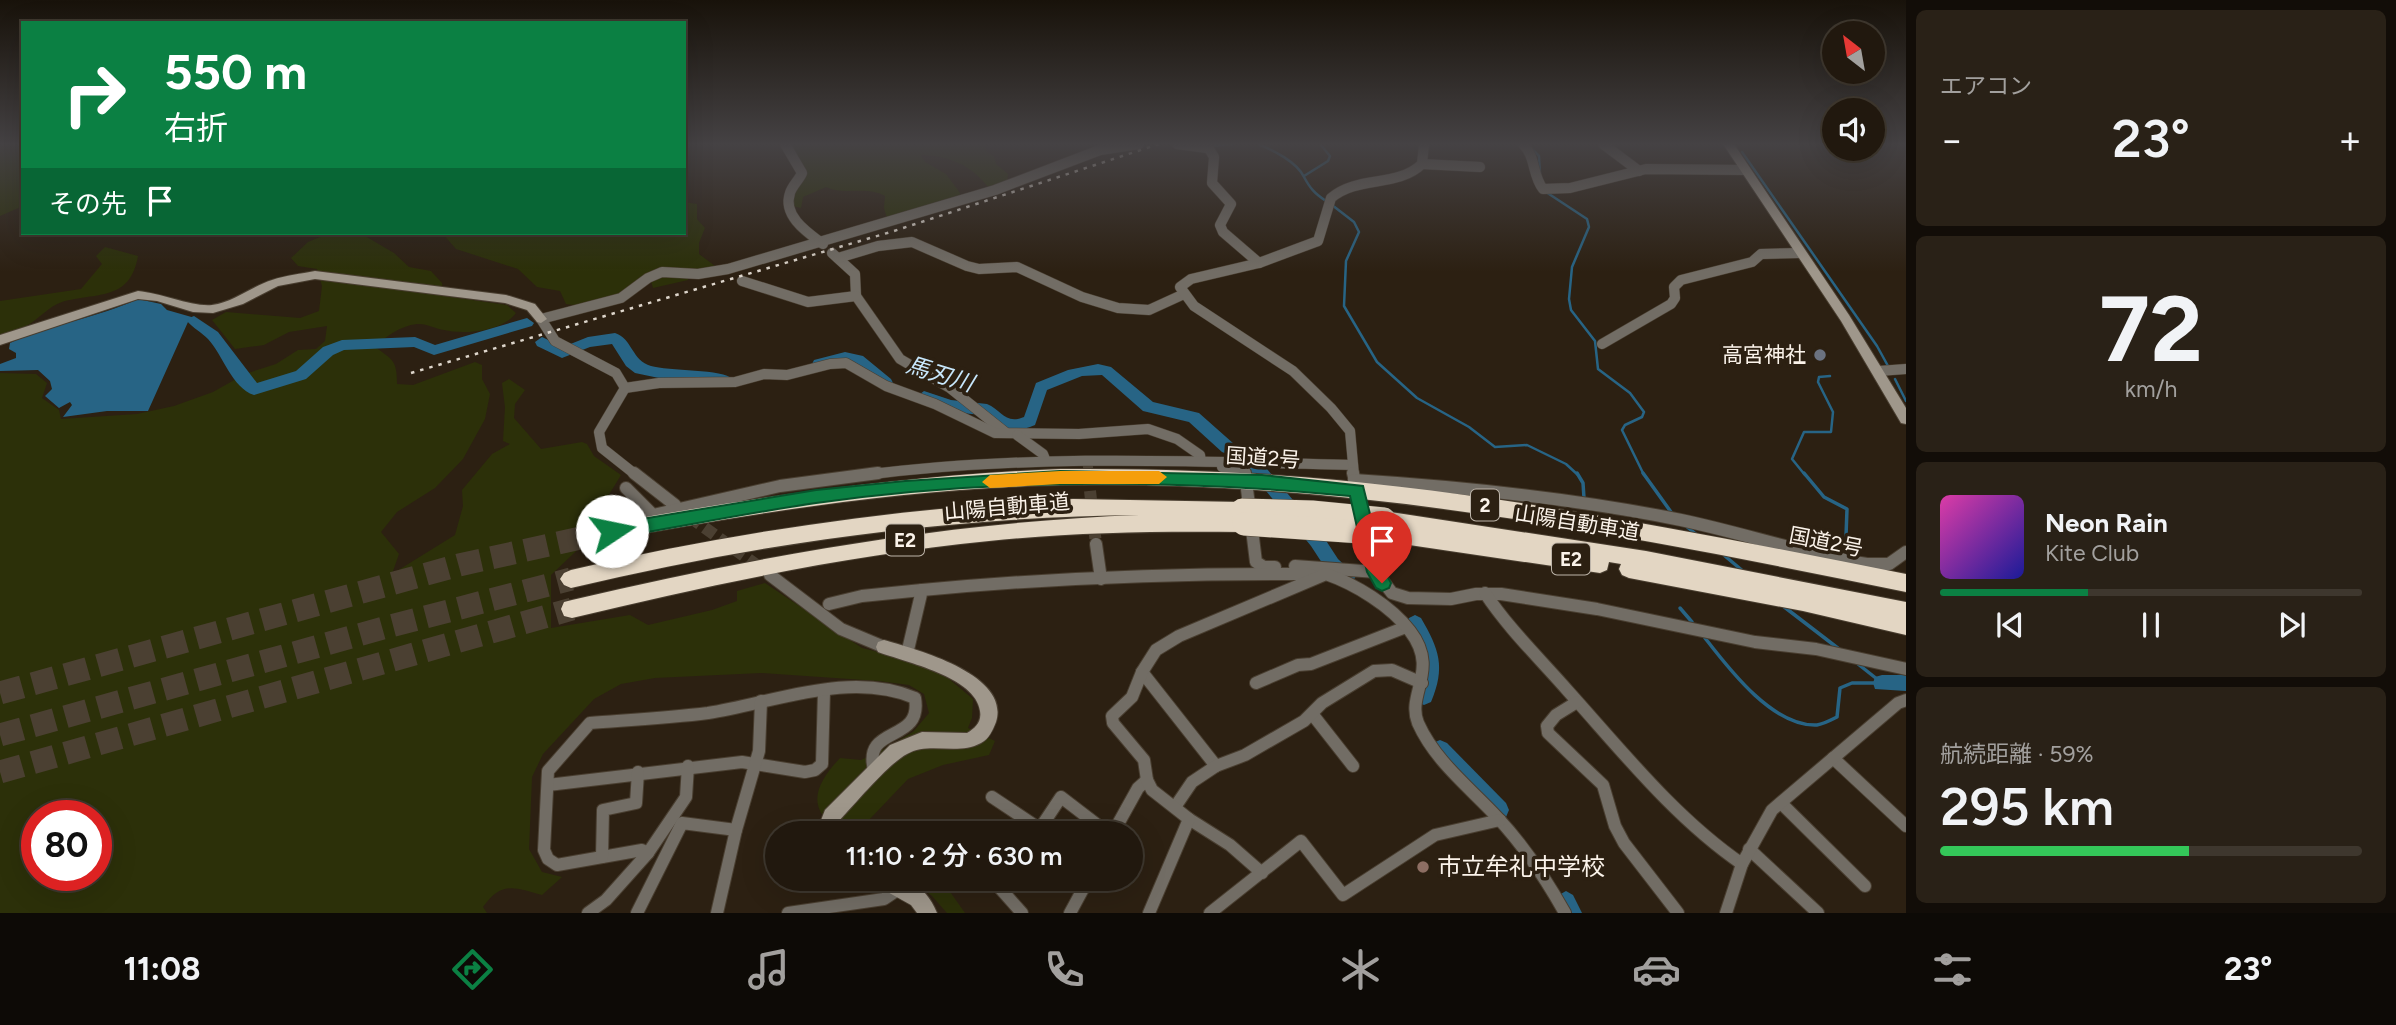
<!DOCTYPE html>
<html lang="ja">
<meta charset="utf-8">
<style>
:root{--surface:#21180e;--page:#292117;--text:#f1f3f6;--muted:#a2a09e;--line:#3e372e;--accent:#0b8043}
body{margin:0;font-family:Figtree,"Noto Sans JP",sans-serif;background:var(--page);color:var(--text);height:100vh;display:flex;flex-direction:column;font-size:26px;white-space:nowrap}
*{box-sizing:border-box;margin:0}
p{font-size:23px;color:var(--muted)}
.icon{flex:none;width:38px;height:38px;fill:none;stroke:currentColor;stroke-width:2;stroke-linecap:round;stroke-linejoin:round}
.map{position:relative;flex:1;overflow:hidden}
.sheet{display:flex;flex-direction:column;gap:10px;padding:10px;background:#120d08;width:490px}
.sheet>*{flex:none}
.hud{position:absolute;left:21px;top:21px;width:665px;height:214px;border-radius:0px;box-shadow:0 7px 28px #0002,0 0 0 2px var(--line);background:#0b8043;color:#fff;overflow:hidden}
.needle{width:46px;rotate:329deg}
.fabs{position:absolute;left:1822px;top:21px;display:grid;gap:14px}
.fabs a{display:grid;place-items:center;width:63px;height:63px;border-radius:50%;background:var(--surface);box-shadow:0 7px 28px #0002,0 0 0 2px var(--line);font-size:35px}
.speed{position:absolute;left:21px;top:800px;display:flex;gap:14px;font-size:35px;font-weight:700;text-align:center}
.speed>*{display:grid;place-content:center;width:91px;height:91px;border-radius:50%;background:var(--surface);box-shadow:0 7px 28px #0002,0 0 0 2px var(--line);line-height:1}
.speed .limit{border:10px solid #d22;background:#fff;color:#111}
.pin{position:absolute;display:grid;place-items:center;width:60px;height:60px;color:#fff;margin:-72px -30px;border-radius:50% 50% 50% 0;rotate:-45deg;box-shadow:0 0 7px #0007}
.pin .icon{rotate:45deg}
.me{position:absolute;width:77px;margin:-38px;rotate:79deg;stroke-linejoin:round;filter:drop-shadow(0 0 5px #0008)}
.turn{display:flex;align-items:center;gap:24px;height:147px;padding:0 28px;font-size:32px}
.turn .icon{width:91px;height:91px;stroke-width:2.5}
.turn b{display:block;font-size:49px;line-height:60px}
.then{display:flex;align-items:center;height:66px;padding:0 28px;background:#0003;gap:14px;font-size:26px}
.big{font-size:52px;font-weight:600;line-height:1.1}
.sheet .card{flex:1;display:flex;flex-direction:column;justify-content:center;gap:10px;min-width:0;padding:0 24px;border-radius:10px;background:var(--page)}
.sheet .dial{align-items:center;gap:0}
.dial b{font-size:91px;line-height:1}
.song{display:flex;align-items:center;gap:21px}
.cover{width:84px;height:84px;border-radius:10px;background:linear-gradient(135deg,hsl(320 70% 55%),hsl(240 70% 35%))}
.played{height:7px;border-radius:4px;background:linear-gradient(90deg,var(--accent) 35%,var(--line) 35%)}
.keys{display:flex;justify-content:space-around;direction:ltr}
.heat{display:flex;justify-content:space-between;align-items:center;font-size:38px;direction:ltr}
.charge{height:10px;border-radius:5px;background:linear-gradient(90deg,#34c759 59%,var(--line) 0)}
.trip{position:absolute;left:765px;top:821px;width:378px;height:70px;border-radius:35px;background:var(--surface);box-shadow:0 7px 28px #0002,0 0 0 2px var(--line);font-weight:600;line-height:70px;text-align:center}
.tabs{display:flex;height:112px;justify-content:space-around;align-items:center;background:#0d0a06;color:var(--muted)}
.tabs .icon{width:49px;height:49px}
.tabs .current{color:var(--accent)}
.tabs b{font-size:32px;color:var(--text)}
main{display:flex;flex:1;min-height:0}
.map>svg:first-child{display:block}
.green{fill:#2c3009;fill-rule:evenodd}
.water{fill:#276485}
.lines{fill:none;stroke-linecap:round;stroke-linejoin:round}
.stream-far1{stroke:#276485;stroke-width:2.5}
.stream{stroke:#276485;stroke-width:3.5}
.river{fill:#276485;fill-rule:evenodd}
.street-tunnel-far1{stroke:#4b4032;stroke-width:10;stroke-dasharray:10 4.5;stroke-linecap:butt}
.street-tunnel{stroke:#4b4032;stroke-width:12;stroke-dasharray:12 6;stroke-linecap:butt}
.highway-tunnel{stroke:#4b4032;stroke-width:23;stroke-dasharray:23 11;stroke-linecap:butt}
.street-far1-casing{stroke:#493e30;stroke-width:11}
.street-casing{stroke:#493e30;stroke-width:14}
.secondary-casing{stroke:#493e30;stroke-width:2}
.highway-casing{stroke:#493e30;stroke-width:2}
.street-far1{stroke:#726d65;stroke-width:10}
.street{stroke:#726d65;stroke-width:12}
.secondary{fill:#9f978b;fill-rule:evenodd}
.highway{fill:#e3d6c3;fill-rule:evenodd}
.rail{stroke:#ddd5cb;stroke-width:2.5;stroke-dasharray:3.5 6;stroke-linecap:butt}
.highway-bridge-casing{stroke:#493e30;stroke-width:24;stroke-linecap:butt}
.highway-bridge{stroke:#e3d6c3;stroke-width:23}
.route{fill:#0b8043;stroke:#07532c;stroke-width:2}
.slow{fill:#f59e0b}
.worship-dot{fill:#6b7280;stroke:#2c2012;stroke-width:2.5}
.education-dot{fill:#8d6e63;stroke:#2c2012;stroke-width:2.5}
.labels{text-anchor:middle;stroke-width:7;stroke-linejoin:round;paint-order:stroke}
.shield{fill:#2c2012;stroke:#bdb4a9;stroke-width:2}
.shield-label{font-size:19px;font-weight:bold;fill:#fbf3ea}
.poi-label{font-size:21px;fill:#fbf3ea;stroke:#2c2012;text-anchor:end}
.street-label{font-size:21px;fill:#fbf3ea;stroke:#2c2012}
.water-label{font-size:23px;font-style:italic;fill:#c8e8fd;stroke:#2c2012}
.near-poi-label{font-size:24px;fill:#fbf3ea;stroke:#2c2012;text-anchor:start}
</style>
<main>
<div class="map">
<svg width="1906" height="913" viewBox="0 0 1906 913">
<rect width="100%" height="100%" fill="#2c2012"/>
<g class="green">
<polygon points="0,144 23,144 23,206 0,216"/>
<path d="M789 144H986V151L994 156 996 164 1008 174 1007 183 989 188C971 165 950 156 921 155L925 162 946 174 960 193 959 198 887 218 884 208 885 196C866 185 845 196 826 187L803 197 801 208 793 206 792 192 805 174Z"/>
<path d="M684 202 697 204V219L705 228 699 243V254L715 266 703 271H688V280L653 288 651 281C625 292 595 309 566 304L560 291 537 287 518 269 456 249 442 233H684Z"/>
<path d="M330 233H360L394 253 409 267 431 271 442 283 444 296 507 305 516 313C503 331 465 335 444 330 436 329 426 323 417 324 400 326 386 336 375 347 393 360 397 360 397 384L413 385 475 362 482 365V379L490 394 485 419 463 459 435 488 397 512 381 532 399 554 392 574 455 535 463 506 462 490 492 454 510 444 503 441 505 407 502 383 509 379 525 390 515 404 514 418 541 449 582 442 587 444 594 456 621 475 607 498 615 514 551 575V628L630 615 648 625 712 610 737 601V591L765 583 862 648 914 661 949 679 973 699 972 718 968 728 995 741 989 755 943 765 908 779 868 821 881 833H836C833 826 827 822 823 816 808 795 826 773 840 758L861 760 882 750 913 732 929 713 924 694 909 685 879 681 761 673 655 678 621 684 594 699 543 754 532 777 529 849 542 872 562 877 542 895C514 887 501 881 483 907L487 913H0V373L36 374 47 383 42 398 59 410 61 419 137 414 174 406 213 392 245 374 276 364 298 350 316 349 325 341 327 326 289 332 264 345 235 349 212 320 226 312 300 318 319 311 322 286 317 269 298 266 291 258 308 242ZM37 816H96V875H37Z"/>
<path d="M105 247 138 256C130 302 96 292 62 302 49 306 38 320 26 326 18 330 8 332 0 335V301L81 289 102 264 96 256Z"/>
<polygon points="910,879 941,879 965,913 947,913 932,896"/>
</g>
<path class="water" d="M138 299 161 304 167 310 195 318 193 323 188 322 148 411H107L63 417 72 405 70 402 59 408 45 396 52 389 50 381 38 370 0 371V364L16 358V353L9 349 10 343C51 324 97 318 138 299Z"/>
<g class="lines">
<g class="stream-far1">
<path d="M1258 144C1273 150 1297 162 1304 177 1310 188 1314 193 1326 201"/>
<polyline points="1211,146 1232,144"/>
<polyline points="1532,149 1539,156 1540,174"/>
<polyline points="1742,152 1877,346 1888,366"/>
<polyline points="1304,176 1328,161 1330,156 1320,144"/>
<polyline points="1546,192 1587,219 1589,227 1572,267 1569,299 1571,310 1595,341 1598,369 1630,393 1644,412 1642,417 1625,425 1622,430 1644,475"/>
<polyline points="1332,205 1354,222 1359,232 1346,261 1344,306 1377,362 1417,398 1469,427 1495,447 1527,445 1566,464 1578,475"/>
<polyline points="1895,379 1906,401"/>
<polyline points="1805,475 1792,459 1804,432 1831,432 1833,412 1818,382 1819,377 1830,376"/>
</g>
<g class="stream">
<polyline points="1577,473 1583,483 1584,498"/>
<polyline points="1643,473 1671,512"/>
<polyline points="1804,473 1824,497 1847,509 1846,536 1856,556"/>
<polyline points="1686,526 1697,535"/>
<polyline points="1725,556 1744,572"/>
<polyline points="1783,606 1839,649"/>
<polyline points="1680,608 1692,622"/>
<path d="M1705 638C1729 669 1773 727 1817 725 1824 724 1831 720 1837 717L1840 688 1852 683H1882"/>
<polyline points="1858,664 1882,683"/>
</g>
<g class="river">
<path d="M194 316 218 332 257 383 296 371 323 347 342 340 415 337 435 345 527 318 534 323 532 326 434 355 414 347 344 350 333 355 306 379 254 395C232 388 223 355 208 339 201 332 193 328 187 321L189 318Z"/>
<path d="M615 333C632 338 632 361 651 366 667 371 725 369 732 379L725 384 678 382 635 373 626 366 612 344 590 347 562 358 537 346 535 342 542 337 563 347 588 337Z"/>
<polygon points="845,352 863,356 891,379 893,383 891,387 881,387 851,363 819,369 812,364 814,360"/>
<path d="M1098 364 1111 367 1153 402 1199 413 1234 444 1252 451 1323 536 1338 559 1356 576 1353 581 1347 583 1341 581 1326 569 1311 546 1240 459 1222 452 1189 422 1143 411 1102 375 1082 376 1047 390 1035 425C1014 434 999 433 983 415L950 412 919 401 916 397 924 391 951 400 987 404C1002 410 1005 425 1024 417L1036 383 1068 370Z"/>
<path d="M1415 615 1421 618C1439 649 1446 667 1431 702L1424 705 1417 702 1415 696C1427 667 1419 649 1406 623L1409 618Z"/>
<polygon points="1882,675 1906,675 1906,691 1875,689 1873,683 1875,677"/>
<polygon points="1440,740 1447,743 1506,803 1509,810 1506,817 1499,820 1492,817 1433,755 1430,749 1433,743"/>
<polygon points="1566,891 1573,895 1582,913 1560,913 1555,902 1559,895"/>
</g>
<polyline class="street-tunnel-far1" points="1087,459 1089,475"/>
<g class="street-tunnel">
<polyline points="1088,473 1096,544"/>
<polyline points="690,517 762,569"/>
</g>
<g class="highway-tunnel">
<polyline points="0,693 459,565 612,531"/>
<polyline points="0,735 387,627 571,579"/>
<polyline points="0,772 572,609"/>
</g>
<defs>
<g id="street-far1">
<path d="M785 144 802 173C799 180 792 186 790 193 782 216 808 233 823 244"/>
<polyline points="1177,144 1207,148"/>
<polyline points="1206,144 1214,157 1212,183 1231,204 1220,225 1223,232 1259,263"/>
<path d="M1523 144C1536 157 1532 175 1543 189L1570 188 1646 169 1745 170"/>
<polyline points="1603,144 1639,171"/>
<polyline points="1422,164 1480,167"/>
<polyline points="832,253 855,274 856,296 900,359 950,388 1005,432"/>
<polyline points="838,258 878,246 912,242 967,266 979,269 1017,267 1082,297 1118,308 1149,310 1184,294"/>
<polyline points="742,281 808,302 856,296"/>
<polyline points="1602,344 1671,304 1675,298 1674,287 1681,280 1752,262 1761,254 1800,253"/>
<polyline points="1879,371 1906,369"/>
<polyline points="625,388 659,383 735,382 764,374 787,375 830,364 846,363 886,386 935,404 995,433 1079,434 1148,429 1177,439 1200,455 1201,461"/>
<polyline points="1017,435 1043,454 1045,459"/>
<polyline points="1222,467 1245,472 1245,475"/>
<polyline points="636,475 602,448 599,432 625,388 616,373 555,341 541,319 621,298 648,278 662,272 698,274 728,269 995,190 1100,150 1139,144"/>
<path d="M865 475C1027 454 1190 461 1353 465"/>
<path d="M1354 475 1350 431 1331 408 1293 371 1194 306 1180 287 1191 279 1259 263 1318 241 1331 198C1358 175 1397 188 1422 164L1424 144"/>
</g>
<g id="street">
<polyline points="634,473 675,505"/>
<polyline points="1245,473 1256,562 1264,567 1275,567"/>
<polyline points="1353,473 1376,572 1392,593 1408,598 1451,599 1476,594 1501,594 1597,609 1755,642 1816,649 1906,669"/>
<path d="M1354 480C1464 487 1573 498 1681 520 1743 533 1804 554 1867 564H1889L1906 552"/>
<polyline points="626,488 653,515 780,486 878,473"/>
<polyline points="1096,544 1101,579"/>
<polyline points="1295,566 1376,572"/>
<polyline points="770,575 841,629 884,647"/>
<path d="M1485 593C1508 628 1540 659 1568 691 1622 751 1675 818 1742 864"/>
<polyline points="829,604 862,596 922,590"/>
<path d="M907 654 922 590C1050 578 1178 573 1307 574L1316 577"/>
<polyline points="1142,672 1216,766"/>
<polyline points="1256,683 1298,665 1311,664 1406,627"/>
<polyline points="1577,702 1556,715 1547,726 1548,733 1603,785 1615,826 1624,843 1678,913"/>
<polyline points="1313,715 1353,766"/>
<polyline points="1833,758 1906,826"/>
<polyline points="548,785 742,762 805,772 815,770 822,764 824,691"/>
<polyline points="992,797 1040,829"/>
<polyline points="1781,803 1865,886"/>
<polyline points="1175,807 1192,782 1216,766 1245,755 1304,721 1322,703 1374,671 1392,670 1422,683"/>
<polyline points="1189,819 1230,845 1262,873"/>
<polyline points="1037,833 1061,797 1108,833"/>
<polyline points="1113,833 1138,788 1147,780"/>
<polyline points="1749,849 1818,913"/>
<path d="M648 853 642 850 557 865 548 859 544 850 548 771 590 723C629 720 669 718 708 713 773 703 850 670 915 698 923 744 862 724 874 770"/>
<polyline points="602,857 603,810 636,803 638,772"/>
<polyline points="991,878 1022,913"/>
<polyline points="588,913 606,900 648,853 686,797 688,766"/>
<polyline points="637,913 682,823 736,830"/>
<polyline points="717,913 736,830 759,751 761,701"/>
<polyline points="788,913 884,899 902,887"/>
<polyline points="1070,913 1089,878"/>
<path d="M1149 913 1189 819 1152 790 1147 780 1144 760 1113 723 1112 716 1132 697 1142 672 1156 650 1179 636 1326 574C1355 584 1391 606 1410 631 1440 670 1406 694 1418 723 1435 761 1469 787 1497 817 1524 846 1546 879 1565 913"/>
<polyline points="1210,913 1301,841 1343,895 1435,835 1500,820"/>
<polyline points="1726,913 1742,864 1772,810 1898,703 1906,700"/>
</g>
<g id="secondary">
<polygon points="1723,144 1734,144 1849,315 1906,408 1906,424 1901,423 1841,321"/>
<path d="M315 271 506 295 535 304 547 319 541 323 537 322 527 310 505 303 315 279 278 286 243 304 213 313 193 312 157 301 138 299 0 345V335L138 291C161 293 192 307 212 305 234 302 252 286 272 280 286 275 301 274 315 271Z"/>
<path d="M884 640C915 649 1011 674 996 722 993 730 989 739 981 743 957 756 930 741 907 754 888 764 855 804 838 822L834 833H816L825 810 890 745 922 732 967 733C975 728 982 722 980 711 976 677 905 662 878 652L876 647 878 642Z"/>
<path d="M873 878C904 878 924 881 937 913H917L911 905 875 885Z"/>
</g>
<g id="highway">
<path d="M1061 469C1132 469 1202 470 1273 475 1486 489 1697 533 1906 574V592C1627 535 1347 479 1061 485 910 488 760 512 612 539L605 537 602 531 605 525 612 523C761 496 910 475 1061 469Z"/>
<path d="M1073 499 1242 502 1249 504 1252 510 1247 517 1251 518 1254 524 1251 530 1244 532C1159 531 1074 532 989 541 848 555 710 585 572 618L564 616 561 609 564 602 572 600C760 556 947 522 1140 515 947 517 759 543 571 588L564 585 560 579 564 573 571 570C738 531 901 508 1073 499Z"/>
<polygon points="1384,511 1646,551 1906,602 1906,635 1803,611 1629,578 1622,575 1619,569 1621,564 1609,562 1607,570 1600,573 1389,542 1382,540 1379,534 1384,527 1377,525 1374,519 1377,513"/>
</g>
</defs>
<use href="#street-far1" class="street-far1-casing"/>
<use href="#street" class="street-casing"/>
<use href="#secondary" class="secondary-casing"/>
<use href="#highway" class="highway-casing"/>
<use href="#street-far1" class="street-far1"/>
<use href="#street" class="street"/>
<use href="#secondary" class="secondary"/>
<use href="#highway" class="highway"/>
<polyline class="rail" points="411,373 894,231 1159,144"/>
<defs>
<g id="highway-bridge">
<polyline points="1242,510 1312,512 1384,519"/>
<polyline points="1244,524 1389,534"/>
</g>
</defs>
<use href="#highway-bridge" class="highway-bridge-casing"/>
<use href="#highway-bridge" class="highway-bridge"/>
</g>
<linearGradient id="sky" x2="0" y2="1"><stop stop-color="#18120a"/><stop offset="0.53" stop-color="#454244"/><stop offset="1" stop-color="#454244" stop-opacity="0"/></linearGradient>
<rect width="1906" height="272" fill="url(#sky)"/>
<path class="route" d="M1060 471 1262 475 1363 486 1384 570 1391 583 1389 588 1382 591 1376 588 1367 572 1350 496C1173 479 992 478 816 503 747 513 680 527 612 538L606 536 603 531 606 526 612 524 816 490 905 481Z"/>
<polygon class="slow" points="1060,471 1159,471 1167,477 1159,484 1060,484 990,488 982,482 990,475"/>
<circle class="worship-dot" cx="1820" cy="355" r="7"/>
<circle class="education-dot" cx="1423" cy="867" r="7"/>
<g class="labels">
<g class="shield">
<rect x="1471" y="489.5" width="28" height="31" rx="5"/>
<rect x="886" y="524.5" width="38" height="31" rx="5"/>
<rect x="1552" y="543.5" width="38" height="31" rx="5"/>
</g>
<g class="shield-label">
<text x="1485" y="512">2</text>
<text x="905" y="547">E2</text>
<text x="1571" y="566">E2</text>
</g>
<g class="poi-label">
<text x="1806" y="362">高宮神社</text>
</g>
<g class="street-label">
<text transform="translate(1263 458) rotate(4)" y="7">国道2号</text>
<text transform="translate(1007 507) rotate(-5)" y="7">山陽自動車道</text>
<text transform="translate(1577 523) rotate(9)" y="7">山陽自動車道</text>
<text transform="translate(1826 542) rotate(11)" y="7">国道2号</text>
</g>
<g class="water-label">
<text transform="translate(940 374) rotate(17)" y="8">馬刃川</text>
</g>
<g class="near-poi-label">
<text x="1437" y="875">市立牟礼中学校</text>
</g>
</g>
</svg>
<div class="fabs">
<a><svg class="needle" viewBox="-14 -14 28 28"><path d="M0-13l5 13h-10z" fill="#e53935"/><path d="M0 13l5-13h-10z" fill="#a2a09e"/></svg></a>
<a><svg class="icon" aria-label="sound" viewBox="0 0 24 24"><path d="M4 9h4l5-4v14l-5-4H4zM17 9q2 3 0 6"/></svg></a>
</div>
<div class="speed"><div class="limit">80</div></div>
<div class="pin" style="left:1382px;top:583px;background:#d93025"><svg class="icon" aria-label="arrive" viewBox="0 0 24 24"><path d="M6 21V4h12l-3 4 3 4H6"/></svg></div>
<svg class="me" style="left:612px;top:531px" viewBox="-20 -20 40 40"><circle r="19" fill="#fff"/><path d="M0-13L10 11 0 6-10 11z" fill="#0b8043"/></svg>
<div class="trip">11:10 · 2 分 · 630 m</div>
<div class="hud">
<div class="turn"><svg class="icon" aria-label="right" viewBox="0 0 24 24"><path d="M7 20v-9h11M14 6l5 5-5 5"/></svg><div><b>550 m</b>右折</div></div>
<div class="then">その先<svg class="icon" aria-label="arrive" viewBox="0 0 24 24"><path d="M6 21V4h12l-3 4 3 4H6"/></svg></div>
</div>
</div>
<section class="sheet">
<div class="card"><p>エアコン</p>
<div class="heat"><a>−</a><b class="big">23°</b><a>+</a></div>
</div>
<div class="card dial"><b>72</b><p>km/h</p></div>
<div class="card">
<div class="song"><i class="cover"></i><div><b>Neon Rain</b><p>Kite Club</p></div></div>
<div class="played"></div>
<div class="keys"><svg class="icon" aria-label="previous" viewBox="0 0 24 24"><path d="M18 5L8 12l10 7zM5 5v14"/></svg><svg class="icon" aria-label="pause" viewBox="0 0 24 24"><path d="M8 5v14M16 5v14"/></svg><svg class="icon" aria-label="next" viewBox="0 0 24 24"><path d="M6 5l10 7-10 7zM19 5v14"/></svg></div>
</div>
<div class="card"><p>航続距離 · 59%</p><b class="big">295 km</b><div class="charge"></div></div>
</section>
</main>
<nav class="tabs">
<b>11:08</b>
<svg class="icon current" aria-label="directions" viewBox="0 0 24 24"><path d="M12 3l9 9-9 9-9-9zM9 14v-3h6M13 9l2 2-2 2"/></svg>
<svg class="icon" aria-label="music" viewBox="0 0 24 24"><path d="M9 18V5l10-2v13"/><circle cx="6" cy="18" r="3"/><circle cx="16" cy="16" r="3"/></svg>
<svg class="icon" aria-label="phone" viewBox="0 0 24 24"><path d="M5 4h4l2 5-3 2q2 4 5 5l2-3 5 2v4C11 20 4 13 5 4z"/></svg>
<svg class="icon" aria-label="climate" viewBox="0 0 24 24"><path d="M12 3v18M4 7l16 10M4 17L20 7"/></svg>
<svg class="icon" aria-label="car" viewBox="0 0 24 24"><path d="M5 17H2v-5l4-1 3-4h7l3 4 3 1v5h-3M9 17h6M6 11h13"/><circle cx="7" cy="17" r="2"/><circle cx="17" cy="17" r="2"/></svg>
<svg class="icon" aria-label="filters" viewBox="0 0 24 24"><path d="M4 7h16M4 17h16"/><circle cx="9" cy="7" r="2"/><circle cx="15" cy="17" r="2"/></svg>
<b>23°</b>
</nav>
